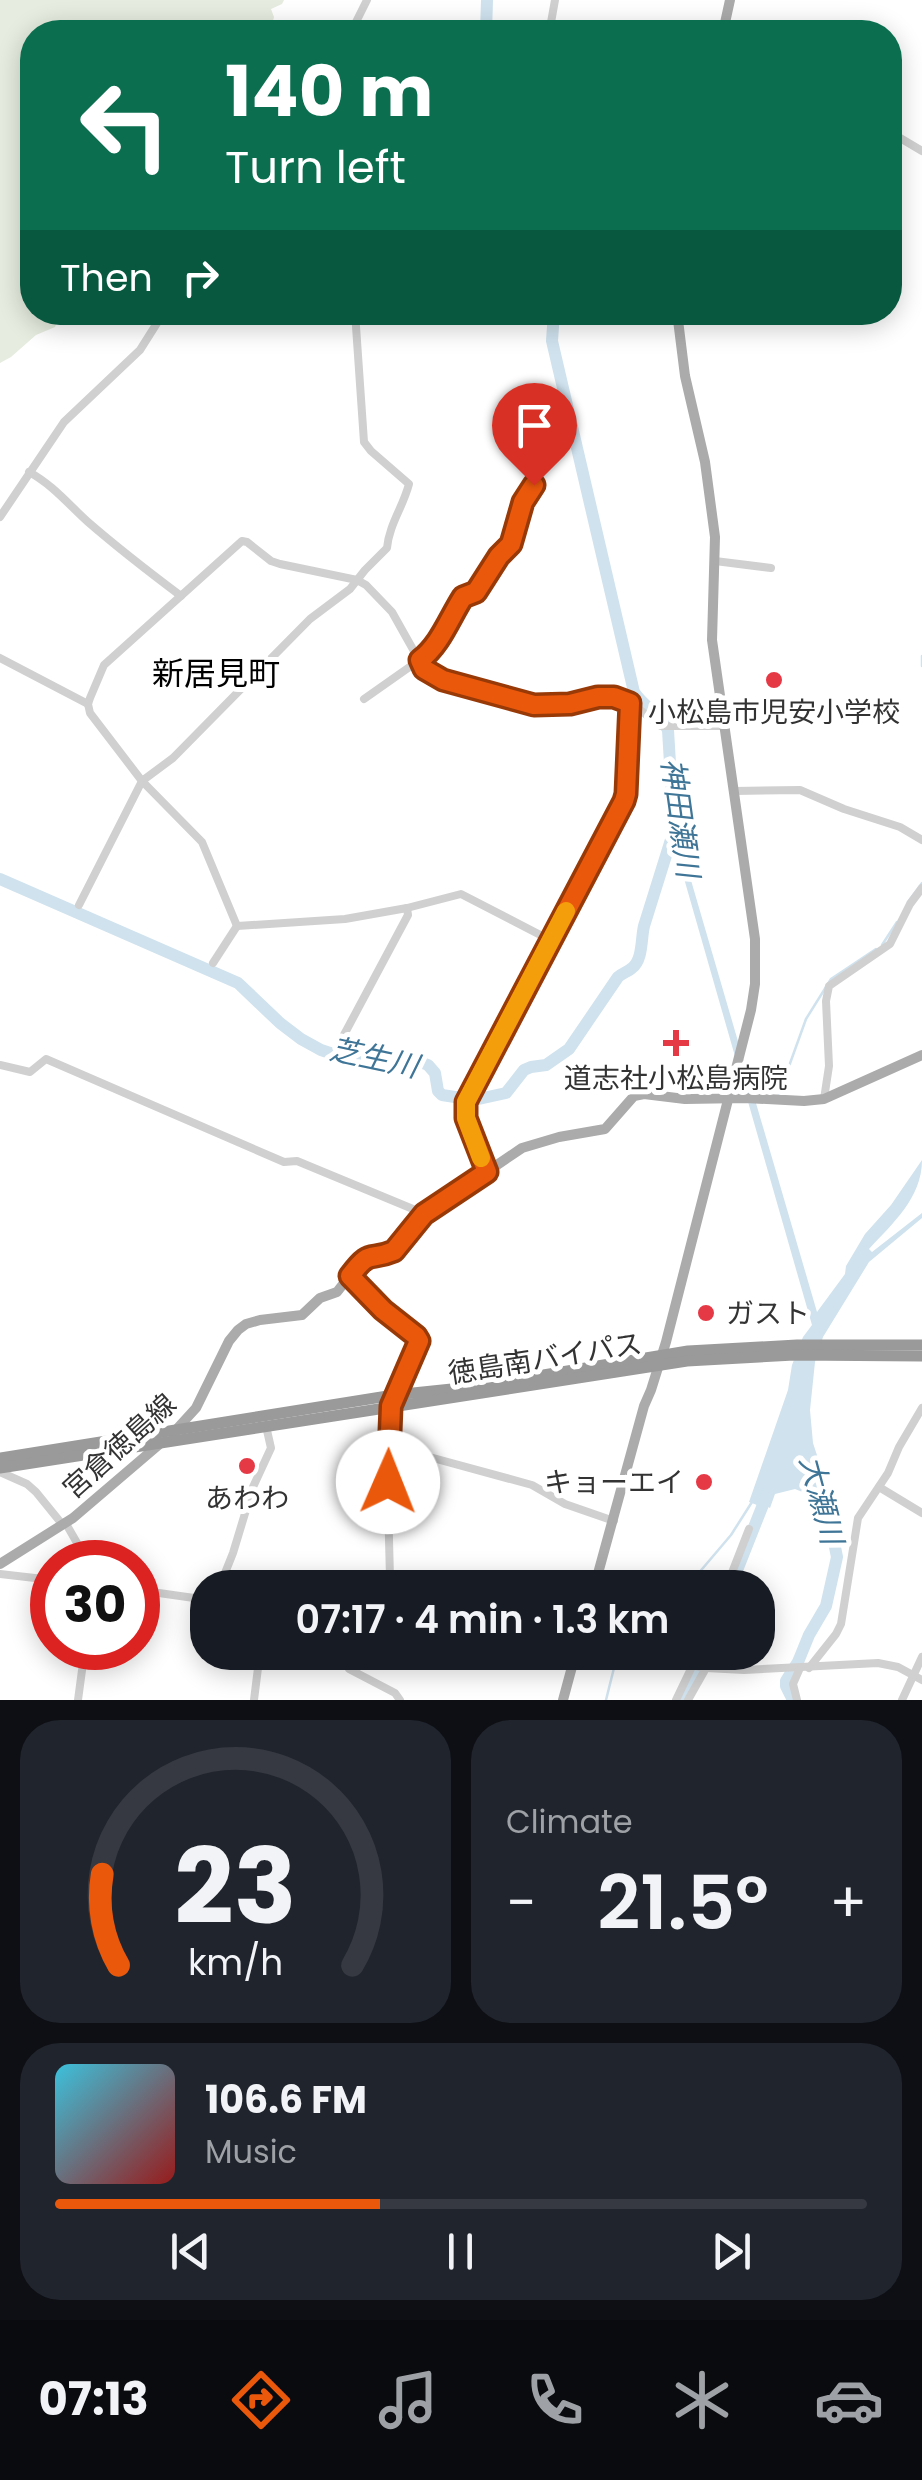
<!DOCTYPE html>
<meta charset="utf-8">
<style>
:root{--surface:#171b24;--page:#20242c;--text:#f1f3f6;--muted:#9ea1a6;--line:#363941;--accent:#ea580c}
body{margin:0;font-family:Poppins,"Noto Sans JP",sans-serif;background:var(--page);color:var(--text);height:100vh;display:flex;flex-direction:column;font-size:38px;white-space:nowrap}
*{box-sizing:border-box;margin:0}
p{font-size:32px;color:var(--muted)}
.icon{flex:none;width:55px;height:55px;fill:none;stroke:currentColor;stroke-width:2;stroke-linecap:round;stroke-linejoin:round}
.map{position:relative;height:1700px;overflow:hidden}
.sheet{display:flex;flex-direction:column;gap:20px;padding:20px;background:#0d0f14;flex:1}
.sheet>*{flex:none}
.banner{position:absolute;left:20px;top:20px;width:882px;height:305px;border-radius:40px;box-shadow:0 5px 25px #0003;background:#0b6e4f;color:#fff;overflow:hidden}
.speed{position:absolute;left:30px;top:1540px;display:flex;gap:20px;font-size:50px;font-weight:700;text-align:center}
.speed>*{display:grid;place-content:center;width:130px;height:130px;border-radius:50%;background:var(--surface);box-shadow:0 5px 25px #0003;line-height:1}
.speed .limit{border:15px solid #d22;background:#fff;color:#111}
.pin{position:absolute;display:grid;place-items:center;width:85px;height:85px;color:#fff;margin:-102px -42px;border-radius:50% 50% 50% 0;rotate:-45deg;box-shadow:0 0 10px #0007}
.pin .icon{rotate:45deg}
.me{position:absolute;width:110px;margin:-55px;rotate:1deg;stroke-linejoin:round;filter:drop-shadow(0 0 8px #0008)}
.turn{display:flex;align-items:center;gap:35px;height:210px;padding:0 40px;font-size:45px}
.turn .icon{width:130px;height:130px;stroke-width:2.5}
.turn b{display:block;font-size:70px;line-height:85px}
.then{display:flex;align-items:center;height:95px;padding:0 40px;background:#0003;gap:20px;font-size:38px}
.big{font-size:75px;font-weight:600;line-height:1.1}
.sheet .tile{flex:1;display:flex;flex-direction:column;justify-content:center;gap:15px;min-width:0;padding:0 35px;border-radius:40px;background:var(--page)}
.sheet .dial{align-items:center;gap:0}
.dial svg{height:260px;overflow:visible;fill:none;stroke:var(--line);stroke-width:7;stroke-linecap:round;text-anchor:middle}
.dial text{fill:var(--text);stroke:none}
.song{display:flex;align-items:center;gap:30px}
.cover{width:120px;height:120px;border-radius:15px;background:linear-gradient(135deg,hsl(190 70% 55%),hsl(0 70% 35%))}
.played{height:10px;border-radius:5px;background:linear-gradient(90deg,var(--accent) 40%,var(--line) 40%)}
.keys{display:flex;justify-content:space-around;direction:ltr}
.heat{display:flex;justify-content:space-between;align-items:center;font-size:55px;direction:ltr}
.sheet .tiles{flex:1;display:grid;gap:20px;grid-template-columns:1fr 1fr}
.tile:last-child{grid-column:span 2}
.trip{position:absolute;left:190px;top:1570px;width:585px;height:100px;border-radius:40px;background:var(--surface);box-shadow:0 5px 25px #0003;font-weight:600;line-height:100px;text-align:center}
.tabs{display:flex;height:160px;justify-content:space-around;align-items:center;background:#090b0e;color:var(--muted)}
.tabs .icon{width:70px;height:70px}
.tabs .on{color:var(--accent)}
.tabs b{font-size:45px;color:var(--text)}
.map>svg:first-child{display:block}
.green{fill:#e6ecdf}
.water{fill:#cfe2ee}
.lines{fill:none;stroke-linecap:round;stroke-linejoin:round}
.stream{stroke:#cfe2ee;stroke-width:2.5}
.canal{stroke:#cfe2ee;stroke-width:8}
.river{stroke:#cfe2ee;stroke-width:12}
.minor{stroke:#d0d0d0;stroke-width:8}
.major{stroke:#ababab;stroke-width:10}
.highway{stroke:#9a9a9a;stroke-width:11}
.route-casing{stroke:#983908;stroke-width:25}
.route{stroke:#ea580c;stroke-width:18}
.slow{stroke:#f59e0b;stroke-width:18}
.poi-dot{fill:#e63946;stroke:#fff;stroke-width:4}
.labels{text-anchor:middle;stroke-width:10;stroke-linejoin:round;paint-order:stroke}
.poi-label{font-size:28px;fill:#333;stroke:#fff}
.street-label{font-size:28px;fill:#333;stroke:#fff}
.water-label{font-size:30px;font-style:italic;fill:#3f7597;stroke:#fff}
.quarter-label{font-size:32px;fill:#000;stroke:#fff}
</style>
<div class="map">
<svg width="922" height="1700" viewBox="0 0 922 1700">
<rect width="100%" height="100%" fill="#fff"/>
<polygon class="green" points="0,0 284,0 282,4 271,9 274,17 272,25 265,25 252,32 32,32 32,312 60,313 55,327 36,335 11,357 0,363"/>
<path class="water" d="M681 846 817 1312 845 1274 846 1266 865 1234 891 1205 922 1160C922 1198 892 1224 869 1249L872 1252 922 1213V1218L869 1262 823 1337 815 1362 810 1410 813 1443 832 1501 826 1502 814 1492 805 1493 795 1489 775 1494 770 1508 761 1503 757 1505 749 1502 788 1390 792 1365 803 1337 812 1325 675 847Z"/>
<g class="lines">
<g class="stream">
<polyline points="922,656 922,666"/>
<polyline points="908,902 922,883"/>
<polyline points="882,945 897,922"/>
<polyline points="779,1094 806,1019 831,979 876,949"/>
<polyline points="686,1588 731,1535 752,1502"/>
<polyline points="606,1700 614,1668 623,1654"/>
</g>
<polyline class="canal" points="674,830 679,853"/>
<g class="river">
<polyline points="486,32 487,0"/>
<path d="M0 879 238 983 280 1023 301 1039 321 1050 348 1059 376 1064 420 1062 428 1065 435 1073 438 1091 442 1095 474 1100 506 1093 524 1070 531 1067 546 1065 569 1049 618 977C622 973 628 972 632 968 643 960 641 938 644 926L674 830 668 730C660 714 644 707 634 692L552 341 554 312"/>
<polyline points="730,1588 768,1492"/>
<polyline points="681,1700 704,1652"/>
<polyline points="793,1700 786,1686 786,1681 798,1662 809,1635 826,1606 837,1557 823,1487"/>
</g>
<g class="minor">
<polyline points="351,32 367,0"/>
<polyline points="552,32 550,28 555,0"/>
<polyline points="890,132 922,151"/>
<path d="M29 472C53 485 69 505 88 522 118 548 149 572 181 596"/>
<polyline points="0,517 64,422 140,350 164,312"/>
<polyline points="715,561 771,568"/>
<polyline points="0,658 88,704"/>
<polyline points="364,699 428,654 446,629 463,597 476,592 499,555 511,543 523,502 533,485 521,436"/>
<polyline points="734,791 800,790 844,809 900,827 922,840"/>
<path d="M79 905 142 781 173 758 310 619 350 589 365 570 387 548C389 525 403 507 409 484L371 451 364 442 355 312"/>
<polyline points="237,926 202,842 142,781 90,713 88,704 90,698 104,665 242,541 247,542 271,561 280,564 357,580 366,585 392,612 424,669 443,679 534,705 570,705 586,698 614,697 631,703 661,726 725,726"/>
<polyline points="237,926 345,919 407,908 461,894 550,940"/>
<polyline points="213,963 237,926"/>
<polyline points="338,1046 408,915 407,908"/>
<polyline points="0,1065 30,1072 46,1059 284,1162 297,1161 425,1214"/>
<polyline points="824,1099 829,1066 826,1001 829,986 890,944 910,904 922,888"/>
<polyline points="487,1172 466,1118 466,1102 624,801 631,703"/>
<polyline points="350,1276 383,1310 416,1335 419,1341 391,1406 388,1501 390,1578 388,1588"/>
<polyline points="389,1446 532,1485 565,1504 614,1521"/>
<polyline points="0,1472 27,1484 36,1492 62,1524"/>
<polyline points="879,1487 922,1513"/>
<polyline points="65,1522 88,1562"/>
<polyline points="0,1574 52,1580"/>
<polyline points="219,1588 233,1553 253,1487 271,1448 266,1426"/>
<polyline points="726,1588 749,1529"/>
<polyline points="138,1590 208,1600"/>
<polyline points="354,1652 349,1669 395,1693 400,1700"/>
<polyline points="621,1652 706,1668 744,1670 878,1663 898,1667 922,1680"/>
<polyline points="809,1668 836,1634 841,1624 858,1518 888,1473 899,1447 922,1408"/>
<polyline points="78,1700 85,1648"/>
<polyline points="254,1700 260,1652"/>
<polyline points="676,1700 699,1652"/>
<polyline points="688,1700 706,1668"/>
<polyline points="797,1700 793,1684 800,1668"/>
<polyline points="902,1700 922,1657"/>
</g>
<g class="major">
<polyline points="723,32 730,0"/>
<polyline points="175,1431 196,1408 229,1341 238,1330 246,1324 260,1320 302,1315 320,1298 337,1292 362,1260 369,1256 394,1251 425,1214 522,1148 559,1137 605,1129 634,1096 644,1094 685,1099 745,1098 804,1101 824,1099 922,1055"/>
<polyline points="0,1564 73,1518 162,1442"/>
<polyline points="594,1588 644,1406 651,1390 666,1342 751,1010 755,984 755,939 712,640 715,537 705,462 685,376 677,312"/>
<polyline points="563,1700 576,1652"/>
</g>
<g class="highway">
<polyline points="0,1458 394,1395 471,1387 688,1351 797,1345 922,1345"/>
<polyline points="0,1468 687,1361 794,1355 922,1356"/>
</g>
</g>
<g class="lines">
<defs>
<path id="route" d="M388 1482 391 1406 419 1341 416 1336 383 1310 350 1276C371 1248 368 1262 394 1251L424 1214 487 1172 466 1118V1102L624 801 626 794 630 703 614 697H598L570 704 534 705 443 680 424 669 420 660C440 645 449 619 463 597L476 592 499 556 511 544 523 502 534 485"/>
</defs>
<use href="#route" class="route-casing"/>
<use href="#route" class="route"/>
<polyline class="slow" points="481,1158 466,1118 466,1102 566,911"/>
</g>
<g class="poi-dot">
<circle cx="774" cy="680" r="10"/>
<path d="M671 1028h10v10h10v10h-10v10h-10v-10h-10v-10h10z"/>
<circle cx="706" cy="1313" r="10"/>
<circle cx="247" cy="1466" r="10"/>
<circle cx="704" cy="1482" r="10"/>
</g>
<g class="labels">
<g class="poi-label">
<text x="774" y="722">小松島市児安小学校</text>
<text x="676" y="1088">道志社小松島病院</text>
<text x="726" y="1323" text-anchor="start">ガスト</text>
<text x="684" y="1492" text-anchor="end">キョーエイ</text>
<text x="247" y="1508">あわわ</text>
</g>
<g class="street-label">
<text transform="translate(545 1358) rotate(-9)" y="10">徳島南バイパス</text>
<text transform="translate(119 1446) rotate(-42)" y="10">宮倉徳島線</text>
</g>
<g class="water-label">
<text transform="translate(680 818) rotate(82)" y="10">神田瀬川</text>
<text transform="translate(374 1058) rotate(12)" y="10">芝生川</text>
<text transform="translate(821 1500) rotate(75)" y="10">大瀬川</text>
</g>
<g class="quarter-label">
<text x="216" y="685">新居見町</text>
</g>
</g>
</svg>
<div class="speed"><div class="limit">30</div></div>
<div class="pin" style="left:534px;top:485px;background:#d93025"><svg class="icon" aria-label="arrive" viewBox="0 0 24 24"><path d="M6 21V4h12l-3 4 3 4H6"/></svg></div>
<svg class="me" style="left:388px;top:1482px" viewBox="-20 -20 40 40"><circle r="19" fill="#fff"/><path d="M0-13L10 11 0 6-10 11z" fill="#ea580c"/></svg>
<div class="trip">07:17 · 4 min · 1.3 km</div>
<div class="banner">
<div class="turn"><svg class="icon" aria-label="left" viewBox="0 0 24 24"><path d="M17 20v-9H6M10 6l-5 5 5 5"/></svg><div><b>140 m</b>Turn left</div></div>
<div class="then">Then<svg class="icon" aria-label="right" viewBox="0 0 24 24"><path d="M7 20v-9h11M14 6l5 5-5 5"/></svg></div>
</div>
</div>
<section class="sheet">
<div class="tiles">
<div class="tile dial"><svg viewBox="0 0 100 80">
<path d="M14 69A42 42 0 1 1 86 69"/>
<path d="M14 69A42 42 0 0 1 9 41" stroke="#ea580c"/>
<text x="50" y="56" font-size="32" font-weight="700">23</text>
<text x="50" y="72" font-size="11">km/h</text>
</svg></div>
<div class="tile"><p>Climate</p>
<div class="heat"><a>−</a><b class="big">21.5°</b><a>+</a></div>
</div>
<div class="tile">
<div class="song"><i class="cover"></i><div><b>106.6 FM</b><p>Music</p></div></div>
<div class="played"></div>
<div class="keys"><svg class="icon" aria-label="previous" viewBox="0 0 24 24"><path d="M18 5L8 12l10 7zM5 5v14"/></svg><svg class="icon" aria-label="pause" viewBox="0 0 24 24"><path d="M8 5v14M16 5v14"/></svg><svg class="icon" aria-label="next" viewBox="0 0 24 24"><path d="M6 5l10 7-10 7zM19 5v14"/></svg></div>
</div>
</div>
</section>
<nav class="tabs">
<b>07:13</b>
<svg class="icon on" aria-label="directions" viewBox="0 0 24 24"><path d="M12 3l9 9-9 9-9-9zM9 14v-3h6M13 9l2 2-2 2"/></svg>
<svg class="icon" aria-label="music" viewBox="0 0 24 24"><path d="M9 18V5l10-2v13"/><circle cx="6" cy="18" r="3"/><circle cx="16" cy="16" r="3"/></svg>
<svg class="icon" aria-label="phone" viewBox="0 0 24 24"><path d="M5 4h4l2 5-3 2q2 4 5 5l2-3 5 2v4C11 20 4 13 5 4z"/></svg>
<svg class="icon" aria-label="climate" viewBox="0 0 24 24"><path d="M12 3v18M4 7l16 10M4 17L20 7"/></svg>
<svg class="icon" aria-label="car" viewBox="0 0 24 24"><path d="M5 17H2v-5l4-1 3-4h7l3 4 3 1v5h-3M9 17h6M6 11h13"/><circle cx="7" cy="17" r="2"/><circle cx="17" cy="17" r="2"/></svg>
</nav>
